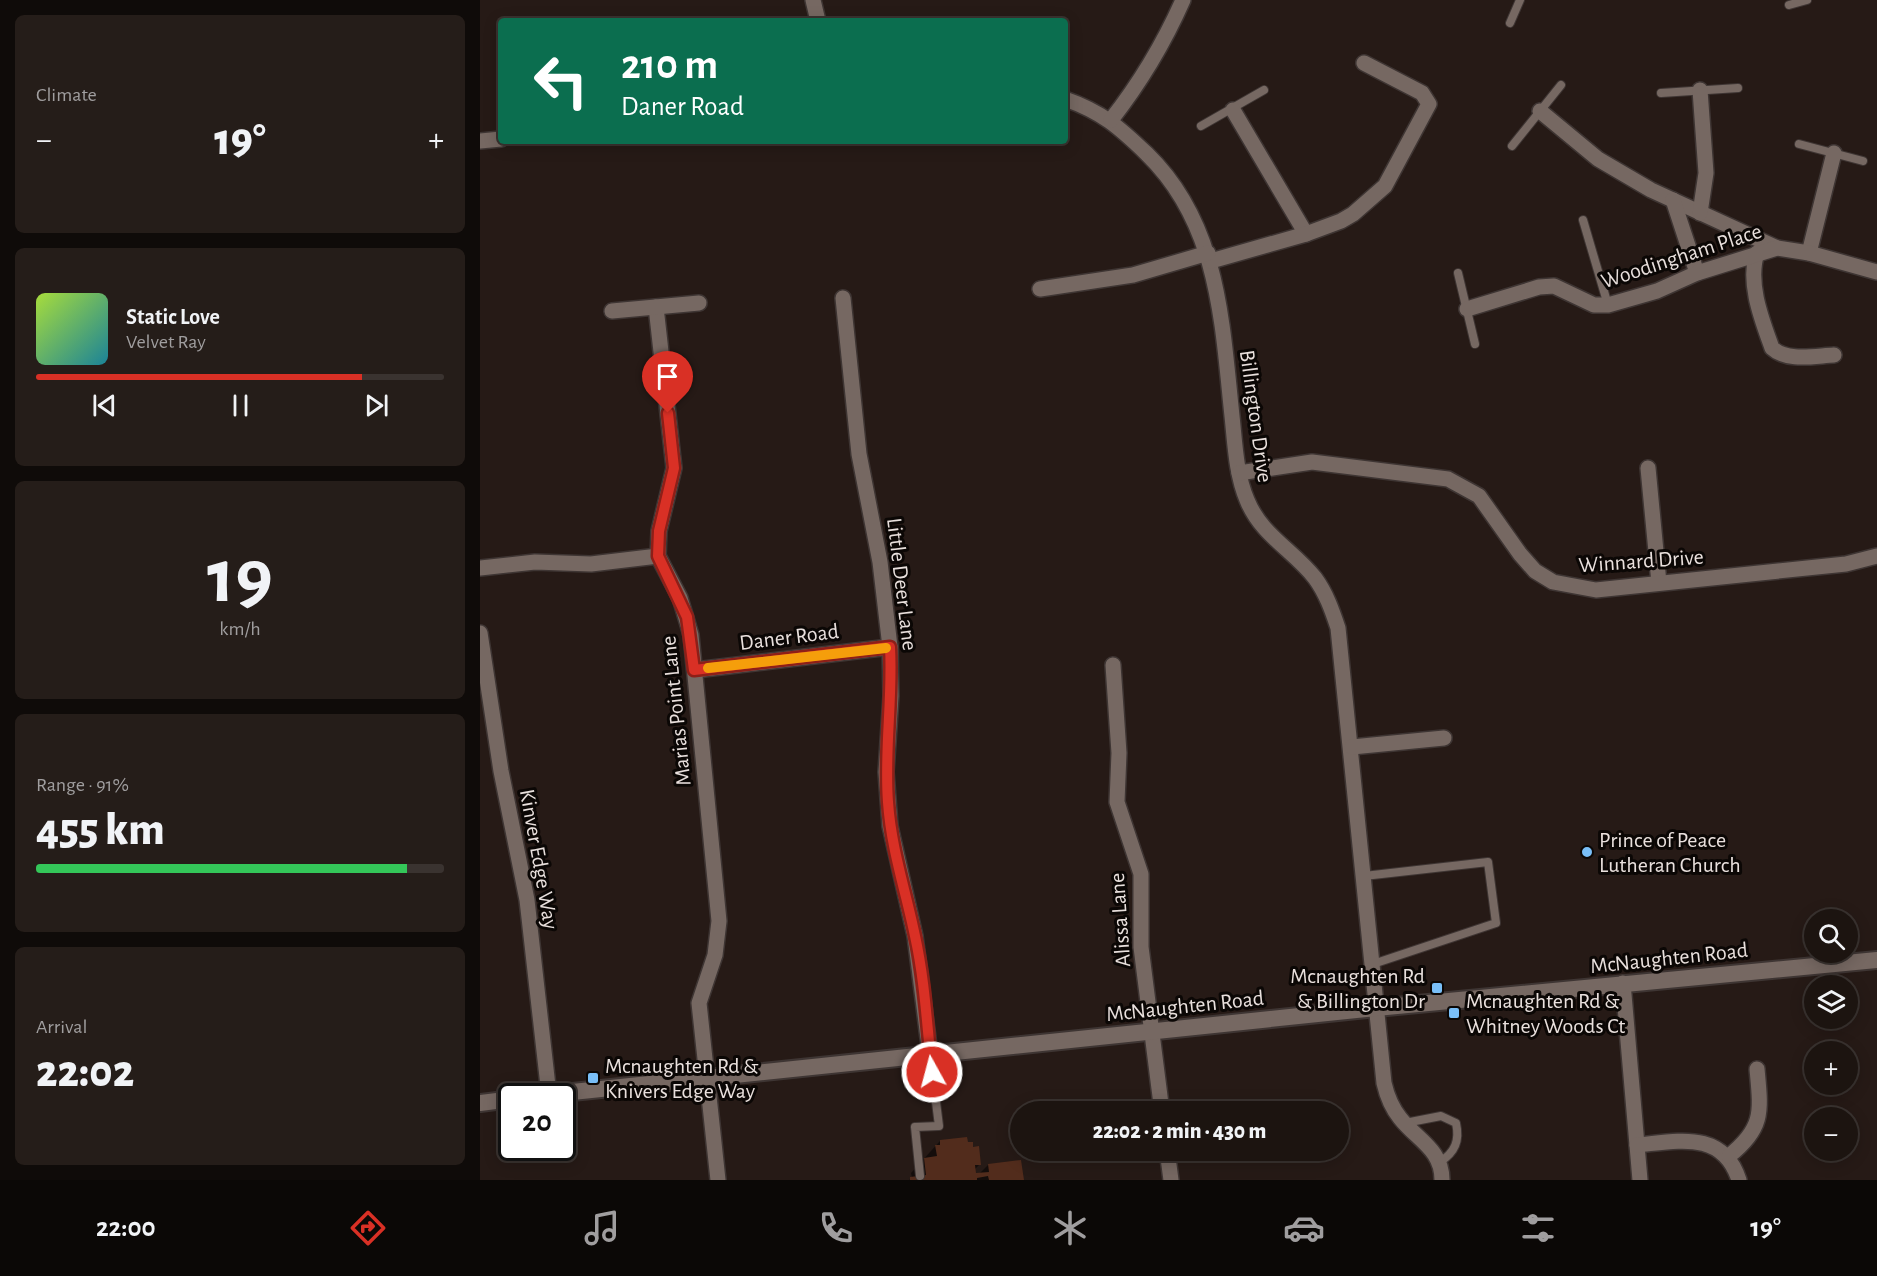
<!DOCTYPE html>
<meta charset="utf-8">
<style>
:root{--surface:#1c1410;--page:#251d19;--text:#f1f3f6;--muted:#a09e9f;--line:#3a3330;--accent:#d93025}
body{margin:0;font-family:"Alegreya Sans",sans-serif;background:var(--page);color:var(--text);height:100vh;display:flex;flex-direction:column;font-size:22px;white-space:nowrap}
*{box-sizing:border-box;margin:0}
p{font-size:20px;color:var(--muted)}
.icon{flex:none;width:33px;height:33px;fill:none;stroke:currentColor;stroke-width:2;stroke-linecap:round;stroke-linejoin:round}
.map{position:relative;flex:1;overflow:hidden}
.panel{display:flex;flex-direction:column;gap:15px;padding:15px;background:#0f0b09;width:480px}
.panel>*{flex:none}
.hud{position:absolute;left:18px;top:18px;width:570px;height:126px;border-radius:6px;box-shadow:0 3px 15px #0003,0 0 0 2px var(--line);background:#0b6e4f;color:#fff;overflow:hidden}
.controls{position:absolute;left:1324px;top:909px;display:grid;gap:12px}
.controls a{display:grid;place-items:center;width:54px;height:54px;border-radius:50%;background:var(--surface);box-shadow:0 3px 15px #0003,0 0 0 2px var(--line);font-size:30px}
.speed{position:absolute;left:18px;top:1083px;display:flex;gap:12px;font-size:30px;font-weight:700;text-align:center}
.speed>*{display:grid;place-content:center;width:78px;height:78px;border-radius:50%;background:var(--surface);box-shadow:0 3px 15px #0003,0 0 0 2px var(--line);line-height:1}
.speed .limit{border:3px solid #111;border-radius:9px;background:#fff;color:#111}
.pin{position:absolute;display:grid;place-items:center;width:51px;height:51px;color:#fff;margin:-62px -26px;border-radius:50% 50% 50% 0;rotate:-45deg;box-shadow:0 0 6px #0007}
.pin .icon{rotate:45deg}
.me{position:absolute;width:66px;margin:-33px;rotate:353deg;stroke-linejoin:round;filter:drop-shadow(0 0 4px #0008)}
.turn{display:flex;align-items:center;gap:21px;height:126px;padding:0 24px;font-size:27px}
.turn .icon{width:78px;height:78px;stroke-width:2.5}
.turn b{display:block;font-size:42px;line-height:51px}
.big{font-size:45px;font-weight:800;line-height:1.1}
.panel .card{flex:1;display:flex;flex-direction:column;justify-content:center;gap:9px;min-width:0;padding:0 21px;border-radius:9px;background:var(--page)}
.panel .dial{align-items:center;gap:0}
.dial b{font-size:78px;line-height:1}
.song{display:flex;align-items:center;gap:18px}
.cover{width:72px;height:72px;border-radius:9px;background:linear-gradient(135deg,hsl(80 70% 55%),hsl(190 70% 35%))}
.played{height:6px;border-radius:3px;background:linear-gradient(90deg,var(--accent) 80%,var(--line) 80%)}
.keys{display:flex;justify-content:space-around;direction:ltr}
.heat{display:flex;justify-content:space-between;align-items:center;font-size:33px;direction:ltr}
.charge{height:9px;border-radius:4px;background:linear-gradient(90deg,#34c759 91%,var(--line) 0)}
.trip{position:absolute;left:530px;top:1101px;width:339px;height:60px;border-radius:30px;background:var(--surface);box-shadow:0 3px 15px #0003,0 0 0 2px var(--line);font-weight:800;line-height:60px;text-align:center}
.tab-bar{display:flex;height:96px;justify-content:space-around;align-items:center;background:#0b0806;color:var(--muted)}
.tab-bar .icon{width:42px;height:42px}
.tab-bar .on{color:var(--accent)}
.tab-bar b{font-size:27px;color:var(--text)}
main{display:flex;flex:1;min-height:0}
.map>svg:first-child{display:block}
.shadow{fill:#0007}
.building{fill:#522c1c}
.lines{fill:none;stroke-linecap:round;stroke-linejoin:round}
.service-casing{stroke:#3e3533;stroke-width:10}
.minor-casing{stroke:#3e3533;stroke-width:18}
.tertiary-casing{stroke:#3e3533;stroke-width:20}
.service{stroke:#766862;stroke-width:8}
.minor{stroke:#766862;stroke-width:15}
.tertiary{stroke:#766862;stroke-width:16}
.route-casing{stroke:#8d1f18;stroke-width:15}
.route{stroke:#d93025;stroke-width:10}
.slow{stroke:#f59e0b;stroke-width:10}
.poi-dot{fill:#79bff8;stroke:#0b0705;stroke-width:2}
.labels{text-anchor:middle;stroke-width:6;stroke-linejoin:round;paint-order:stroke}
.street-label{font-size:22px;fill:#e9e0dd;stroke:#0b0705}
.poi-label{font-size:22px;fill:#e9e0dd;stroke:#0b0705;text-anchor:start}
</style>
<main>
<section class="panel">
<div class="card"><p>Climate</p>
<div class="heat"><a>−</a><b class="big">19°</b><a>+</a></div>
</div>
<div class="card">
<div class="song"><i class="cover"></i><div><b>Static Love</b><p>Velvet Ray</p></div></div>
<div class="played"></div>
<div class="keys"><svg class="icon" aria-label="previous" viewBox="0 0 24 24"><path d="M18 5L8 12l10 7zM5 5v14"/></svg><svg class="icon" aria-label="pause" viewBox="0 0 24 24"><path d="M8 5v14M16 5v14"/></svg><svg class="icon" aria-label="next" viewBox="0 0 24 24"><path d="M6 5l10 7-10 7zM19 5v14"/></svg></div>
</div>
<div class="card dial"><b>19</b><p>km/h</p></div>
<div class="card"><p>Range · 91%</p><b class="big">455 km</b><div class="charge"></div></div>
<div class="card"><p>Arrival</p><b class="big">22:02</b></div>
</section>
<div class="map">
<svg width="1397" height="1180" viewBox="0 0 1397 1180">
<rect width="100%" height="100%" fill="#261a16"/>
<polygon class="shadow" points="460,1141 500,1164 494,1170 495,1175 499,1174 508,1165 542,1180 429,1180 432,1178 431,1173"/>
<polygon class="building" points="487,1137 488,1142 493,1142 493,1147 499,1146 501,1165 495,1165 496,1173 509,1172 508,1164 541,1160 544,1180 509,1180 508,1176 497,1178 497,1180 430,1180 430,1177 446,1175 444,1158 457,1156 455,1145 460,1145 460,1140"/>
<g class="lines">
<defs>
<g id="service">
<polyline points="1309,5 1327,0"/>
<polyline points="1030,23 1040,0"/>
<polyline points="1181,93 1258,88"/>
<polyline points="721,126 784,90"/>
<polyline points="1319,144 1383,161"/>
<polyline points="1032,146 1081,85"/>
<polyline points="1103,220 1128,305"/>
<polyline points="978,273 995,344"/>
<polyline points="884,876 1008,862 1016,923 893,964"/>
<path d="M925 1123 961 1116 976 1123C980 1141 975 1152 960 1162"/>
<polyline points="440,1176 435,1127 459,1126 450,1054"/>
</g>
<g id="minor">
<polyline points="333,0 338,21"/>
<path d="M585 99C622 112 639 127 667 154 739 224 742 322 752 416 755 444 756 474 767 500 781 535 813 550 835 578 846 593 852 610 858 628L904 1083C907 1096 912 1108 920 1118 937 1140 962 1149 962 1180"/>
<polyline points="753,110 826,234"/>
<polyline points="1060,111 1118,159 1171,190 1297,248"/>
<path d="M631 120C660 83 684 43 703 0"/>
<polyline points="0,141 21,139"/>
<polyline points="1193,200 1217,273"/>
<polyline points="1220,213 1226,173 1220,90"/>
<path d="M1277 253C1267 283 1282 320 1292 348 1307 362 1334 356 1354 355"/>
<polyline points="1329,253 1354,153"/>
<polyline points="731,261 826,234 861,221 873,214 905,186 949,104 942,93 884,63"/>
<polyline points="560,289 653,275 728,253"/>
<polyline points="363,298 379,454 400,562 410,647 411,696 406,772 410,826 435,936 450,1054"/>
<polyline points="176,307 194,468 179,531 178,556 200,598 211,635 239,921 235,955 219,1003 238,1180"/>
<polyline points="987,309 1059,287 1074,286 1114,305 1128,305 1177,291 1217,273 1297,248 1329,253 1397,272"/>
<polyline points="132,311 219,303"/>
<polyline points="1168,468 1179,583"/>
<polyline points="759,473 832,462 968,479 999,496 1040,554 1055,571 1073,582 1116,590 1366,564 1397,556"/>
<polyline points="0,568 55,562 111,564 178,556"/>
<polyline points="0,633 21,771 47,900 69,1095"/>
<polyline points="633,665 639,753 637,802 661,874 661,947 682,1112"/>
<polyline points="215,670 410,647"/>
<polyline points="872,747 964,738"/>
<polyline points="1143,983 1160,1180"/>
<path d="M1157 1145C1199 1141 1243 1130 1259 1180"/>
<polyline points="687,1150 691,1180"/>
<path d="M1249 1156C1284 1128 1281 1112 1277 1069"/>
</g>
<g id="tertiary">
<polyline points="54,1096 896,1008 1397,960"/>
<polyline points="0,1103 32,1099"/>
</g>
</defs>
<use href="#service" class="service-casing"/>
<use href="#minor" class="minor-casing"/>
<use href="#tertiary" class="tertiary-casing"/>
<use href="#service" class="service"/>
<use href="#minor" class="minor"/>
<use href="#tertiary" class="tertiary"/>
</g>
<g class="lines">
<defs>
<path id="route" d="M188 413 194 468 179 531 178 556 207 617 214 670 410 647C413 699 404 750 408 802 411 848 426 892 435 936 445 981 447 1027 452 1072"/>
</defs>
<use href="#route" class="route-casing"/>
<use href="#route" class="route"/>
<polyline class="slow" points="228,668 406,648"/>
</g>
<g class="poi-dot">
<circle cx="1107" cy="852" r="6"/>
<rect x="951" y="982" width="12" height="12" rx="3"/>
<rect x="968" y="1007" width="12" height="12" rx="3"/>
<rect x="107" y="1072" width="12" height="12" rx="3"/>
</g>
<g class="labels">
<g class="street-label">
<text transform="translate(1201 255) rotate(-18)" y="8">Woodingham Place</text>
<text transform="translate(777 416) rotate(82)" y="8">Billington Drive</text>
<text transform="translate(1161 560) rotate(-4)" y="8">Winnard Drive</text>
<text transform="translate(423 584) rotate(83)" y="8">Little Deer Lane</text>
<text transform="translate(309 636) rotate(-7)" y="8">Daner Road</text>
<text transform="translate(195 711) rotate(-96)" y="8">Marias Point Lane</text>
<text transform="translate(60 859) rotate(80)" y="8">Kinver Edge Way</text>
<text transform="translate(639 920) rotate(-94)" y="8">Alissa Lane</text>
<text transform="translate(1189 957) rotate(-6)" y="8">McNaughten Road</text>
<text transform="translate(705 1005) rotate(-6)" y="8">McNaughten Road</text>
</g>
<g class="poi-label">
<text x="1119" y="847">Prince of Peace<tspan x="1119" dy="25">Lutheran Church</tspan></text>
<text x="945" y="983" text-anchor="end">Mcnaughten Rd<tspan x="945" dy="25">&amp; Billington Dr</tspan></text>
<text x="986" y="1008">Mcnaughten Rd &amp;<tspan x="986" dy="25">Whitney Woods Ct</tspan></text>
<text x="125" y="1073">Mcnaughten Rd &amp;<tspan x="125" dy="25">Knivers Edge Way</tspan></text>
</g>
</g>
</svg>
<div class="controls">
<a><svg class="icon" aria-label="search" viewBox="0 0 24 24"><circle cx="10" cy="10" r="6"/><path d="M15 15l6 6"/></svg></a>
<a><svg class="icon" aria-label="layers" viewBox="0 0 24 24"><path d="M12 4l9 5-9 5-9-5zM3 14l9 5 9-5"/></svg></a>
<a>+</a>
<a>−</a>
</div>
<div class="speed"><div class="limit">20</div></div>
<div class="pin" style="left:188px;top:413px;background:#d93025"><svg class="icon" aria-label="arrive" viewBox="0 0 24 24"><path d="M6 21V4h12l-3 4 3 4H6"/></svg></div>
<svg class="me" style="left:452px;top:1072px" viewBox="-20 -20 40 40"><circle r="17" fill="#d93025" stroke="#fff" stroke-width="3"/><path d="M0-11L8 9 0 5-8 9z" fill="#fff"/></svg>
<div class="trip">22:02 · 2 min · 430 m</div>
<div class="hud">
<div class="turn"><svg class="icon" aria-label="left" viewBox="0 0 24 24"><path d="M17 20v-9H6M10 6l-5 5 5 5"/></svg><div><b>210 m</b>Daner Road</div></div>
</div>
</div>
</main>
<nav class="tab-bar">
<b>22:00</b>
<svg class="icon on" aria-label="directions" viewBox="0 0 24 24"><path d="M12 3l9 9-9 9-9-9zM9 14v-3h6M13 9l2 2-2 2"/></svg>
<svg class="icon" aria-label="music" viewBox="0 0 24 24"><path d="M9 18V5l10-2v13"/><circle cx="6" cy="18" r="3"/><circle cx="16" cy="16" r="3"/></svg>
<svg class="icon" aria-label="phone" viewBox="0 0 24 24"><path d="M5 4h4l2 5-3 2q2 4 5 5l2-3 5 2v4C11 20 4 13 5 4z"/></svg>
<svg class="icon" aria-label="climate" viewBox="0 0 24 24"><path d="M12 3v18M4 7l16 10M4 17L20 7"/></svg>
<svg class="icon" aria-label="car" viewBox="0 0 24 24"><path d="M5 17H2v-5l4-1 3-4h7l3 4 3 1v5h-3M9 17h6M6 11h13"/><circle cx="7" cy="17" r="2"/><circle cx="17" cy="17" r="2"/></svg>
<svg class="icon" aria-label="filters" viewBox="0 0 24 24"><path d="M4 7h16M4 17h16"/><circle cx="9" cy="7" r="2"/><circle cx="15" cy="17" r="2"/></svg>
<b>19°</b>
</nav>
